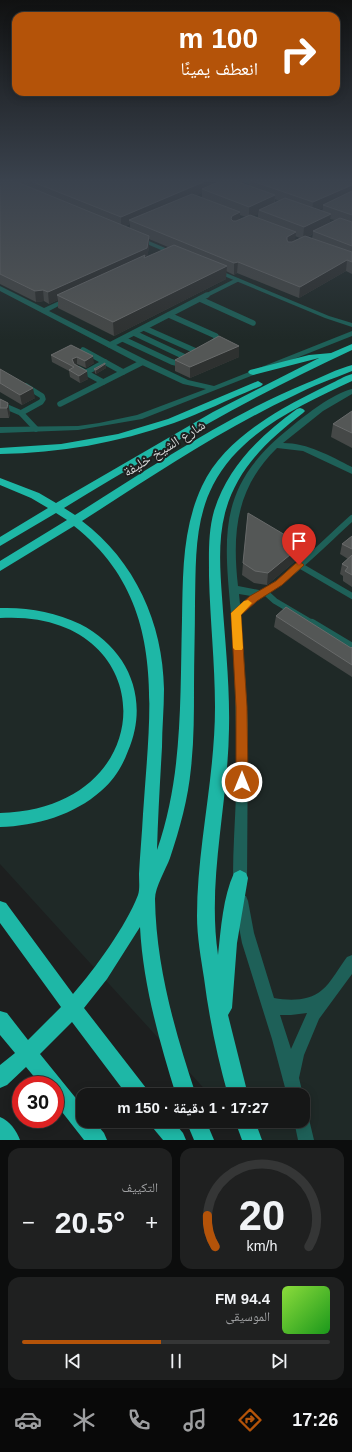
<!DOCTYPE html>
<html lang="ar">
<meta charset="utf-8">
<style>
:root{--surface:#161717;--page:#1f2020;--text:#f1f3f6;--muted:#9e9fa1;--line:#353636;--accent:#b45309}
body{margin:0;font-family:Arial,"Noto Naskh Arabic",sans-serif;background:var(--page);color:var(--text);direction:rtl;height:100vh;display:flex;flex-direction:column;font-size:15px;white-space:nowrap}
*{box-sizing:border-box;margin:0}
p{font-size:13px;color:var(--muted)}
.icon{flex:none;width:22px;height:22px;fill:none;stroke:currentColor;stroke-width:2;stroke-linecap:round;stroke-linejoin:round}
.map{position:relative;height:1140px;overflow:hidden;direction:ltr}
.side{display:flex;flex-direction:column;gap:8px;padding:8px;background:#0c0d0d;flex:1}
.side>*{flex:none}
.top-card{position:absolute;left:12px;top:12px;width:328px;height:84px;border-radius:12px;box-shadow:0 2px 10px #0003,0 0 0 1px var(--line);direction:rtl;background:#b45309;color:#fff;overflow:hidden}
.speed{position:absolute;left:12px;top:1076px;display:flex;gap:8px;font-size:20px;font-weight:700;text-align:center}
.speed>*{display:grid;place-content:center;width:52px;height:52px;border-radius:50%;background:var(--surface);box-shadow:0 2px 10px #0003,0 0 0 1px var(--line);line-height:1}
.speed .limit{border:6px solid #d22;background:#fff;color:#111}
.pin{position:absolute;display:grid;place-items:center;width:34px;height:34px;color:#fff;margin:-41px -17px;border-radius:50% 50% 50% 0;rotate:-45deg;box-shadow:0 0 4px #0007}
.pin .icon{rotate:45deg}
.me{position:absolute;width:44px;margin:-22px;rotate:0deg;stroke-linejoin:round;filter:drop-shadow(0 0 3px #0008)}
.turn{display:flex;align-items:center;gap:14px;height:84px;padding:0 16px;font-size:18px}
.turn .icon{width:52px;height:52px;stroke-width:2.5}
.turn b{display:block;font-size:28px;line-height:34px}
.big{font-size:30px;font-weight:700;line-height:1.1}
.side .widget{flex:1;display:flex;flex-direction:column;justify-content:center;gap:6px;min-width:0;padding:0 14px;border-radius:12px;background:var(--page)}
.side .dial{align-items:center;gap:0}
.dial svg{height:104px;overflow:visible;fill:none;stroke:var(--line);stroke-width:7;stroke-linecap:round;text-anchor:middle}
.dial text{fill:var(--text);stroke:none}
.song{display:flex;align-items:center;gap:12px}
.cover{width:48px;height:48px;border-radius:6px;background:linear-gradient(135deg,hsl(90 70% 55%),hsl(120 70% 35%))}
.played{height:4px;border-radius:2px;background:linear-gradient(90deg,var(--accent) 45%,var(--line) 45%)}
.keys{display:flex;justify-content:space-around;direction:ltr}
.heat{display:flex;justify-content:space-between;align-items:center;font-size:22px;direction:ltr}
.side .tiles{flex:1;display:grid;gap:8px;grid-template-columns:1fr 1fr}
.widget:last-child{grid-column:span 2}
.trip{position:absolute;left:76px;top:1088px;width:234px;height:40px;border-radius:12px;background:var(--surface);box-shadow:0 2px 10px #0003,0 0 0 1px var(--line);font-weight:700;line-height:40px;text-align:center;direction:rtl}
.tab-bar{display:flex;height:64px;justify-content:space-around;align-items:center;background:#090909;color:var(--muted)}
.tab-bar .icon{width:28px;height:28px}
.tab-bar .current{color:var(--accent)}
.tab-bar b{font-size:18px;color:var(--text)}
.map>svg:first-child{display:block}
.built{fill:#1f2927}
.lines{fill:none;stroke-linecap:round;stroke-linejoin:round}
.lane-far3{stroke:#1e6058;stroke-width:4}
.lane-far2{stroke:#1e6058;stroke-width:5.5}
.lane-far1{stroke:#1e6058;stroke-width:6}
.lane{stroke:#1e6058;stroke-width:8}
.street{fill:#1e6058;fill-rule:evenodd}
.highway{fill:#1eb7a6;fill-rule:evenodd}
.wall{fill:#454847;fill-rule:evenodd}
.shaded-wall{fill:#2e3130}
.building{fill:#545756;stroke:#686a6a}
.route{fill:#b45309;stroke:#753606}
.slow{fill:#f59e0b}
.labels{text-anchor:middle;stroke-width:4;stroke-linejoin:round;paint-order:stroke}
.street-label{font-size:14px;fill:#d2d4d4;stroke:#1d1f1f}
</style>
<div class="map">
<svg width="352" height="1140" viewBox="0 0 352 1140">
<rect width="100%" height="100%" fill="#1d1f1f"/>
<polygon class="built" points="0,180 352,180 352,1140 250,1140 233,1121 303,1121 303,1095 210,1095 0,864"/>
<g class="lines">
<g class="lane-far3">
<polyline points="243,180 258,186 272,180"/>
<polyline points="205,296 237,280"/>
</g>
<g class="lane-far2">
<polyline points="200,299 253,323"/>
<polyline points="169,315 216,336 217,339 212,343"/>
<polyline points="144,328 198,352"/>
<polyline points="134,333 187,358"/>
<polyline points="123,339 172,362 176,363 182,360"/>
<polyline points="110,345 207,295"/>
<polyline points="83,350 123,372"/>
<polyline points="79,369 103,382"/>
<polyline points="85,373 105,362"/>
<polyline points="0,404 21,413 36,429"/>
<polyline points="60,404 143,362"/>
<polyline points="21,413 41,402 43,399 42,396 26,386"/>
</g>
<g class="lane-far1">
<polyline points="299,565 352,596"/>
<polyline points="265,592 275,601 314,624"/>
<path d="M260 594C291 578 325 542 352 518"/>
</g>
<polyline class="lane" points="312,623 352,647"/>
<g class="street">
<polygon points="137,236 177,253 178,254 173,255 135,239 134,238"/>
<polygon points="214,268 329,316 352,323 352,327 325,318 212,271 211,270"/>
<polygon points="0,286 44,308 68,297 72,297 72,299 49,311 146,360 188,380 214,386 352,331 352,336 142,419 78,430 0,433 0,427 78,426 99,423 137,415 206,389 183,384 140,364 0,291"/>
<path d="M352 389V394L323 411 283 443C308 443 330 456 352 467V474L303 451 277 448C236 488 232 532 238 586L264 591 265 594 241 614 248 725 247 883 245 888 240 890 235 888 233 876C233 849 235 822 236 795 237 761 236 728 235 695 235 668 233 640 231 613 223 530 219 484 291 427 307 414 332 394 352 389ZM239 594 251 596 240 604Z"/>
<path d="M241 894 246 896 248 901 254 933 274 998C290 1001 310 1001 322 990 331 983 340 966 347 957L352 955V974L319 1019 304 1055 299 1078 303 1095H287L272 1039 242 943 234 901 236 896ZM307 1013 291 1049 280 1015H291Z"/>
<polygon points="303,1113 308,1115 314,1140 298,1140 294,1121 303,1121"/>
</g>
<g class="highway">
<path d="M352 344V350C252 396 158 451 64 508L75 515C150 468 225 417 307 383 322 377 337 369 352 365V371C332 379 312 386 293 396 219 431 151 477 82 521 135 561 163 623 164 689 164 709 162 728 162 747 160 782 158 816 157 850 183 776 180 698 182 620 183 574 182 529 202 486 218 452 250 428 282 409 297 400 314 392 330 384 337 381 344 376 352 374V381C301 405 240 432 213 485 194 522 196 563 195 603 195 631 194 659 194 687 194 714 194 741 191 768 188 799 180 828 170 858 166 869 155 887 155 899 156 966 175 1032 196 1095H176C159 1040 143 984 140 927L107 979 84 1008 146 1088 149 1095H127L72 1022 40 1054 83 1107V1121H94L104 1133 107 1140H84L55 1103V1085H41L26 1067 7 1085 0 1088V1065L15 1053 0 1035V1011L7 1013 28 1040 61 1007 0 923V901L6 903 73 994C95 969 126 926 138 895 140 889 139 881 139 874 140 854 142 834 143 814 150 707 169 601 74 526L0 571V561L67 520 56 513 0 546V537L48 508 31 498 0 485V478L39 493 56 503 213 412 319 358 253 375 250 374 248 372 250 370 309 355 331 353Z"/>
<path d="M258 381 263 384 261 386C232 398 204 412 174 423 117 443 60 453 0 454V448L61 444 118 434 168 419Z"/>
<path d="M300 408 303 409 305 411 303 413C268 440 237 468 225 513 218 540 220 569 222 597 225 641 230 685 229 729 228 805 207 880 218 955 221 928 223 897 234 873L240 870 246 873 248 878 237 943 232 1008 228 1015 248 1095H228C217 1056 209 1017 204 978 201 958 197 937 197 916 197 847 215 778 215 707 215 663 210 620 209 576 209 554 208 532 214 511 228 466 260 436 297 409Z"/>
<path d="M0 608C28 607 55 612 80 624 129 649 150 700 128 751 122 767 114 780 101 791 74 815 36 826 0 827V813C166 809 163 608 0 618Z"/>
<path d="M0 1117C10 1121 16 1130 20 1140H0Z"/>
<polygon points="150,1121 173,1121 183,1133 186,1140 163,1140 153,1128"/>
<polygon points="186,1121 206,1121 214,1140 194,1140"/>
<polygon points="235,1121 255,1121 262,1140 242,1140"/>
</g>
</g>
<g class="wall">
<path d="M0 180H218V182L222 181 220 180H238L244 184 249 186V180H352V274L346 271 299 298 237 273 234 275 226 271V279L114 336 58 308V300L49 304 44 301 36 302 0 284ZM202 193V198L196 195ZM275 199 279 201 275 203ZM323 208 322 211 318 209ZM258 214V218L253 216ZM240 215 246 217 240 220ZM330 219 335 220 329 223ZM130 224V228L125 226ZM313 234 312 238 308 237ZM295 236 300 238 295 240ZM149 239 168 247 147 257 149 247Z"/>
<polygon points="71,345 94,363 86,368 77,364 75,365 88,379 80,383 70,377 69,371 52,362 51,355"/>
<polygon points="239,346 239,357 190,378 175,371 175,360"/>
<polygon points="105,364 106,368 96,374 95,373 94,369"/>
<polygon points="0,369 35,398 22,405 0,392"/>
<polygon points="0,399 8,403 10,413 9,418 0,418"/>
<polygon points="352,411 352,448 331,437 333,424"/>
<polygon points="352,536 352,587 343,581 343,576 340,574 342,564 348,559 340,554 342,544"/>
<polygon points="302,545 300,557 267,585 254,583 242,575 243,563"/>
<polygon points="276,616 351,648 352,647 352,677 274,627"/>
</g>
<g class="shaded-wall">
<polygon points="208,180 218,180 218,186 202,189 202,193 134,222 129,220 130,224 121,227 121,217"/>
<polygon points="238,180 244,180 244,184 238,186"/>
<polygon points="352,185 352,195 323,205 323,208 312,212 313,202"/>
<polygon points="275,195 274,206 259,210 258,214 249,218 249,207"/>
<polygon points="240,212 240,222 231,227 231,219 232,216"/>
<polygon points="331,214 329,226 313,231 313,234 303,239 304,227"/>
<polygon points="296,232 295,243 286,248 287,237"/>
<polygon points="149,236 149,247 147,259 57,295 58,300 49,304 48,292"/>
<polygon points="347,260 346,271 299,298 300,287"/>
<polygon points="238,262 237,273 234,275 234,263"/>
<polygon points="227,266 226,279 114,336 113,322"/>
<polygon points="43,290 44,301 36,302 35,291"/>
<polygon points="239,346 239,357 190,378 190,367"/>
<polygon points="93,356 94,363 86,368 85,361"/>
<polygon points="77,357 77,364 73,366 72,359"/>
<polygon points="105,364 106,368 96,374 96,370"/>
<polygon points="87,371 88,379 80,383 79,376"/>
<polygon points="33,388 35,398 22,405 20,395"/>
<polygon points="8,403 10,413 9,418 7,408"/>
<polygon points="302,545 300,557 267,585 268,573"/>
</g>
<g class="building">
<polygon points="0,180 12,180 149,236 147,248 48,292 43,290 35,291 0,274"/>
<polygon points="28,180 208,180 121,217"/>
<polygon points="223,180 233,180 275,195 249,207 202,189"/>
<polygon points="249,180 352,180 352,185 313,202"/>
<polygon points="352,191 352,215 323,205"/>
<polygon points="192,194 240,212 232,216 231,219 233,221 236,221 250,215 296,232 287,237 287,240 288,242 292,242 305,236 352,252 352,262 347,260 300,287 238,262 234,263 129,220"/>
<polygon points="285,198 331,214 304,227 259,210"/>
<polygon points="340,218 352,222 352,246 313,231"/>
<polygon points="174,245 227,266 113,322 57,295 145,255 144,258"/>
<polygon points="219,336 239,346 190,367 175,360"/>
<polygon points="71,345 93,356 85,361 77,357 72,359 74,364 87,371 79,376 69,370 74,367 51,355"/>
<polygon points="105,363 105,364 96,370 94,369"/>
<polygon points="0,369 33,388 20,395 0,383"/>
<polygon points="0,399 8,403 7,408 0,408"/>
<polygon points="352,411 352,433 333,424"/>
<polygon points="248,513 302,545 268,573 255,571 243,563"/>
<polygon points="352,536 352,549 342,544"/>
<polygon points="352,555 352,575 345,571 348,567 342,564"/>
<polygon points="286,607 351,648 352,647 352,665 276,616"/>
</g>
<linearGradient id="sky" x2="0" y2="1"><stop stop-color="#101111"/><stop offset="0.53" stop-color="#3a424d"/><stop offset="1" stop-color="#3a424d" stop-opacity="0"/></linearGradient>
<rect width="352" height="340" fill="url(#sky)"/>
<polygon class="route" points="299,562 302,563 304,565 302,567 282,585 257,601 241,615 247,707 248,782 246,786 242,787 238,786 236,782 236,707 231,613 250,596 276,581 296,563"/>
<polygon class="slow" points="248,600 252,603 241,615 243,648 242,650 235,650 233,648 231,613 244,601"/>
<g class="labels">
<g class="street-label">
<text transform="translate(164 448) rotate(-32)" y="5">شارع الشيخ خليفة</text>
</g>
</g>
</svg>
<div class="speed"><div class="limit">30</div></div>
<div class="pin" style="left:299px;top:565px;background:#d93025"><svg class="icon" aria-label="arrive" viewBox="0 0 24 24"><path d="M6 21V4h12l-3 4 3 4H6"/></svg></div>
<svg class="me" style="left:242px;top:782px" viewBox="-20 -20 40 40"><circle r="17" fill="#b45309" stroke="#fff" stroke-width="3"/><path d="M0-11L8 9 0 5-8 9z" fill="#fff"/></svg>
<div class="trip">17:27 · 1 دقيقة · 150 m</div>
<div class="top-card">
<div class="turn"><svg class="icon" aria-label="right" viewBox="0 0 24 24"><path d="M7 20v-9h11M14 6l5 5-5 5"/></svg><div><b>100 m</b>انعطف يمينًا</div></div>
</div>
</div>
<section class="side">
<div class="tiles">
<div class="widget dial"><svg viewBox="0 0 100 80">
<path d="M14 69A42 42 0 1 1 86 69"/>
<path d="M14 69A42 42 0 0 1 8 45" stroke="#b45309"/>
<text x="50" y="56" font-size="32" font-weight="700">20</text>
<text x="50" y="72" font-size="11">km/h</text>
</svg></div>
<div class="widget"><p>التكييف</p>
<div class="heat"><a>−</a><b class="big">20.5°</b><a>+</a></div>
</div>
<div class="widget">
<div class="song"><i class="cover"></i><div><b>94.4 FM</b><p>الموسيقى</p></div></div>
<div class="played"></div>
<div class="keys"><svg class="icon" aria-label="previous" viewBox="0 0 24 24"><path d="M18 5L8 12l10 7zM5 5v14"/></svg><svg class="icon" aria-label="pause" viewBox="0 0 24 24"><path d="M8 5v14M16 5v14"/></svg><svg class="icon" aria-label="next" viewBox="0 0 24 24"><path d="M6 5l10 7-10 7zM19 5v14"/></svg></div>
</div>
</div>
</section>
<nav class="tab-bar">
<b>17:26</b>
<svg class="icon current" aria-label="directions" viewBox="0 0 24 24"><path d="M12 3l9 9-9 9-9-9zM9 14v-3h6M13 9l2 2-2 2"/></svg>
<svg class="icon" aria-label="music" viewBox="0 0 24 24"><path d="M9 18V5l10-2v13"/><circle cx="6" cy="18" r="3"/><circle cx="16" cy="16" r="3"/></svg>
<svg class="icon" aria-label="phone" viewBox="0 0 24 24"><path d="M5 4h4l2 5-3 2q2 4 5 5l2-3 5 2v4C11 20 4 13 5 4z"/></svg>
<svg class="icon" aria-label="climate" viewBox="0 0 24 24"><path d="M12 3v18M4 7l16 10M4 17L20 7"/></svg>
<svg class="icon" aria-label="car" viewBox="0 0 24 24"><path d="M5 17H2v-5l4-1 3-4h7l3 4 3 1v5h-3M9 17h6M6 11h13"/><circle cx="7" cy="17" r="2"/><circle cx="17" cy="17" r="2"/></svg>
</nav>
